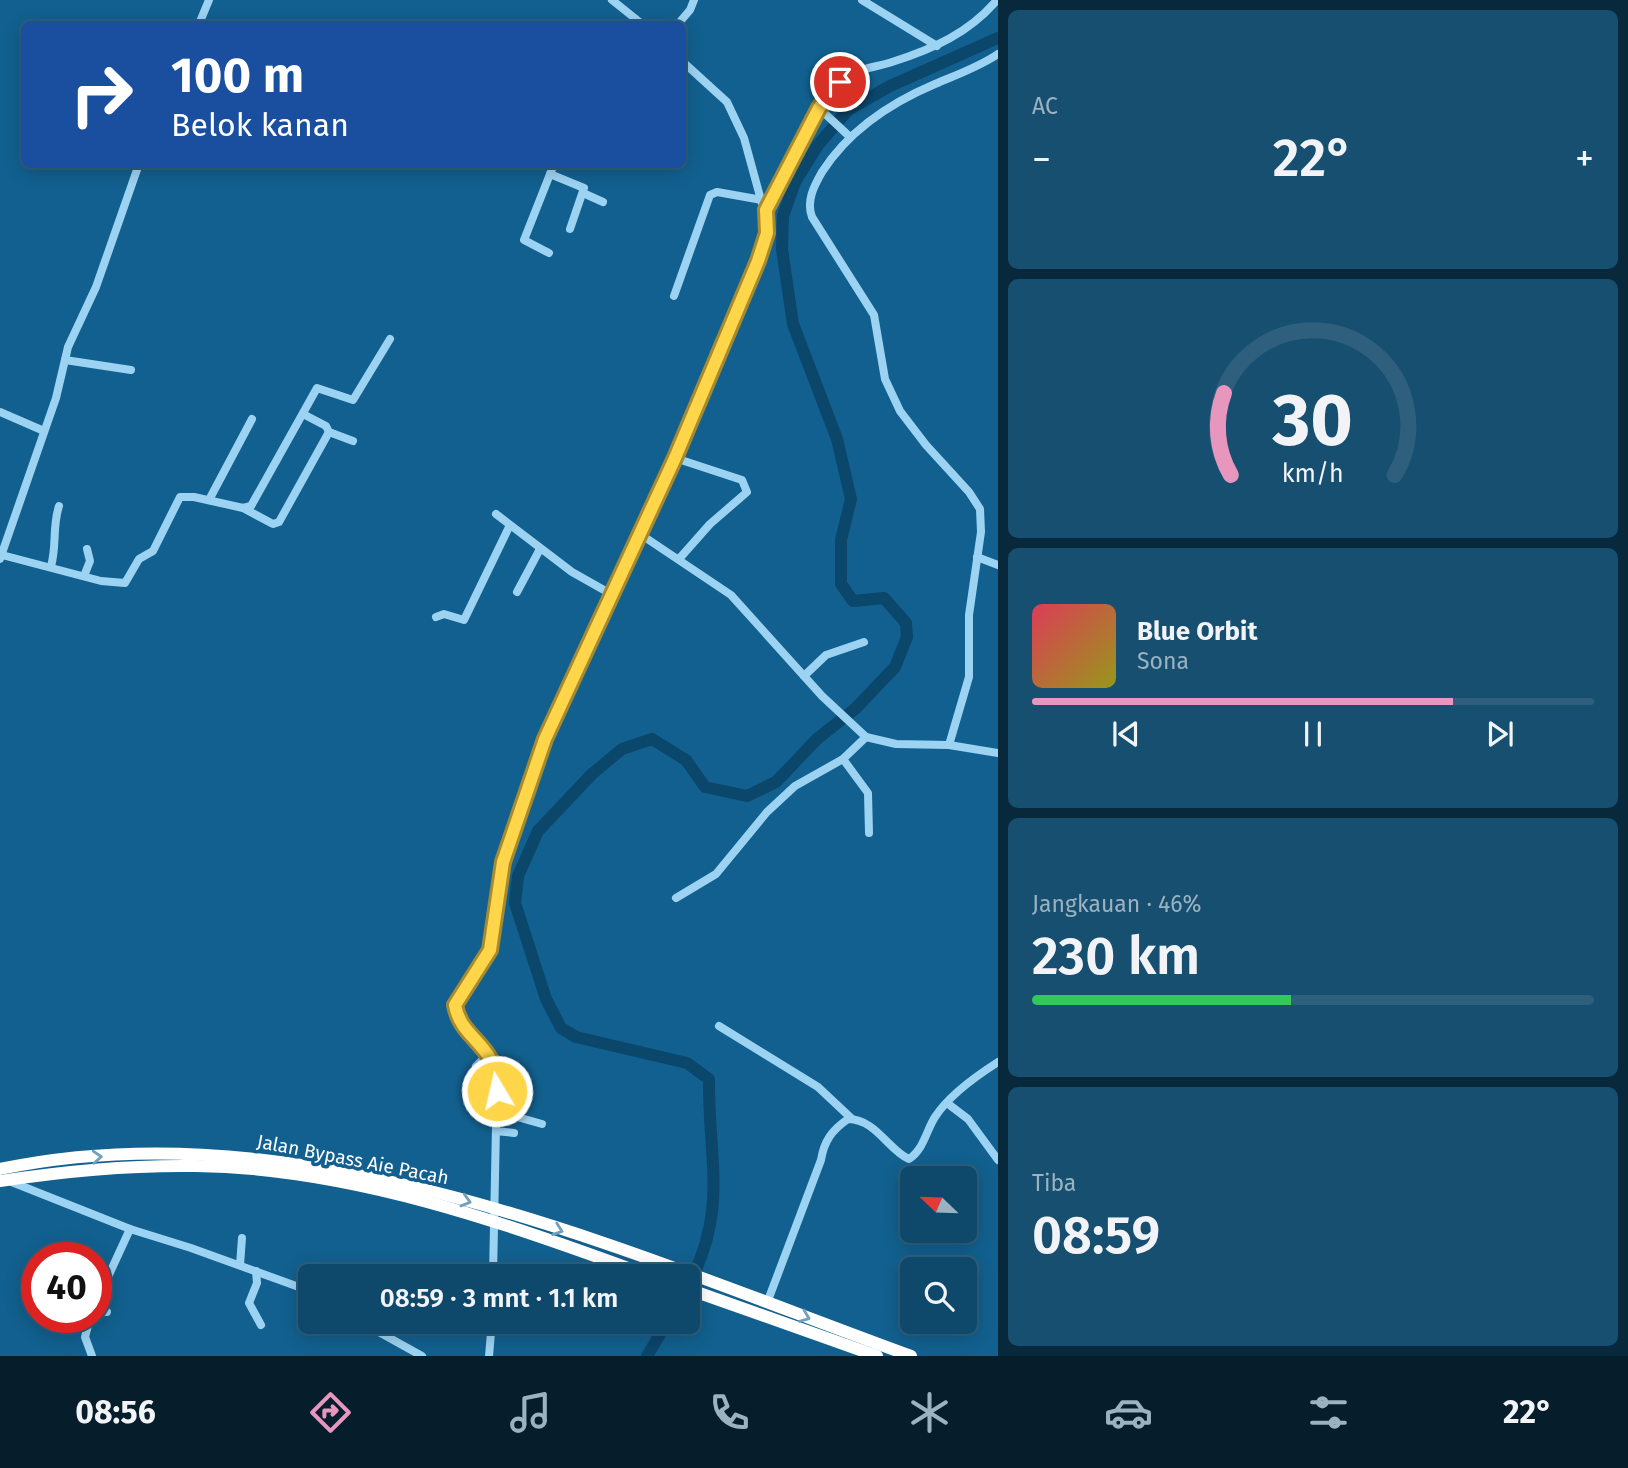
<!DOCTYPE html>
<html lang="id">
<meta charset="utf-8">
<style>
:root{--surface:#0e486b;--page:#174f71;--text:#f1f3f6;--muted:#9bb2c1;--line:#2e607e;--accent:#e797bd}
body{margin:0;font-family:"Fira Sans",sans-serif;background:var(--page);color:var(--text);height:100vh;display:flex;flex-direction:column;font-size:26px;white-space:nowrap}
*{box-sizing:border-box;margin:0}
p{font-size:23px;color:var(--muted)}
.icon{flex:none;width:38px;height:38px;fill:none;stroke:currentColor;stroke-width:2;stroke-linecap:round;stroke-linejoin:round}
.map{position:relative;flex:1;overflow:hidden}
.drawer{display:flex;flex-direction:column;gap:10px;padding:10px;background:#08283b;width:630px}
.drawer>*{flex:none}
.guide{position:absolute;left:21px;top:21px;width:665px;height:147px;border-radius:10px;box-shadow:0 4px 18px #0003,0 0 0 2px var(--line);background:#1a4fa0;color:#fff;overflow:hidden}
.needle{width:46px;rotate:293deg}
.tools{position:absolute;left:900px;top:1166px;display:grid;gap:14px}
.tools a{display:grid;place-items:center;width:77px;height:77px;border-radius:10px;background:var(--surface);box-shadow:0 4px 18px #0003,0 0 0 2px var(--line);font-size:35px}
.speed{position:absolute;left:21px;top:1242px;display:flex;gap:14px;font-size:35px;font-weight:700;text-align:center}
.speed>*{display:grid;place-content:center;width:91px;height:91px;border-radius:50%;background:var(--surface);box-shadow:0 4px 18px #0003,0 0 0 2px var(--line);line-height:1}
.speed .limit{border:10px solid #d22;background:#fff;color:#111}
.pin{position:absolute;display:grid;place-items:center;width:60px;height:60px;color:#fff;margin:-30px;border:4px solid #fff;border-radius:50%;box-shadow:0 2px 7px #0007}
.me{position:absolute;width:77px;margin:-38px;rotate:351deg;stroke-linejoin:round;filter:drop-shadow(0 0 5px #0008)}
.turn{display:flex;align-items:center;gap:24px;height:147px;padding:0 35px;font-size:32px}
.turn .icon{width:91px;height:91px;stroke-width:2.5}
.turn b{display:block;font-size:49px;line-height:60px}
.big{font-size:52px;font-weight:600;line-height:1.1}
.drawer .tile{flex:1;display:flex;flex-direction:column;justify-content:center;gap:10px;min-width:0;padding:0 24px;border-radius:10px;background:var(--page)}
.drawer .dial{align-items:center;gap:0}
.dial svg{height:182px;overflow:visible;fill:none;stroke:var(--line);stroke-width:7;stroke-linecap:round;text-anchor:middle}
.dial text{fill:var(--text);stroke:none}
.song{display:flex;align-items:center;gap:21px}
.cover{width:84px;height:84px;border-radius:10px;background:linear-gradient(135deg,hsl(350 70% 55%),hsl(60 70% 35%))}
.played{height:7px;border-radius:4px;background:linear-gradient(90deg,var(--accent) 75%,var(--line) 75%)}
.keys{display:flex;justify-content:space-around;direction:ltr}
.heat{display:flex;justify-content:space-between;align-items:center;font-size:38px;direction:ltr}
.charge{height:10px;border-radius:5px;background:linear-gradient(90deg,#34c759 46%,var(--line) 0)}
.trip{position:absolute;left:298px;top:1264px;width:402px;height:70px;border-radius:10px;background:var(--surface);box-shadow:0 4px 18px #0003,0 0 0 2px var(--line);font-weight:600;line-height:70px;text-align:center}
.tabs{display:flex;height:112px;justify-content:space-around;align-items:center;background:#061d2b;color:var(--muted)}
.tabs .icon{width:49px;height:49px}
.tabs .current{color:var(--accent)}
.tabs b{font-size:32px;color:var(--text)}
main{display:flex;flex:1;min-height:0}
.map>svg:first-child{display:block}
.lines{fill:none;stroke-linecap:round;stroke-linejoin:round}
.river{stroke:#0b466b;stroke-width:12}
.minor{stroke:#9dd3f2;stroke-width:8}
.highway{stroke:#fff;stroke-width:12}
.oneway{stroke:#71a0bc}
.route-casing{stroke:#a68a30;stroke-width:18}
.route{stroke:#ffd54a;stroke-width:12}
.labels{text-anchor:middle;stroke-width:7;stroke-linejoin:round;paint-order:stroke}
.street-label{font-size:19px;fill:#fff;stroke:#12608f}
</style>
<main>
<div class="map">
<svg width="998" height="1356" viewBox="0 0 998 1356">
<rect width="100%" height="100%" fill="#12608f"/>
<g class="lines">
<g class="river">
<path d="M688 1286C729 1209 708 1160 709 1079L687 1063 576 1037 561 1028 546 999 515 903 518 876 538 831 592 774 622 749 652 739 686 760 705 787 747 796 776 782 817 739 856 708 895 667 907 637 906 623 884 598 853 601 841 584V540L851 499 837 439 793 324 782 249 783 216 795 182 818 145 848 110 890 86 998 38"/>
<polyline points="647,1356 668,1321"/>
</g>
<g class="minor">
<polyline points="612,0 642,24"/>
<polyline points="862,0 937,46"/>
<polyline points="199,24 209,0"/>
<polyline points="678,24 690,10 694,0"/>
<polyline points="819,108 850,137"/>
<polyline points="550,174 584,188 570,229"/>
<polyline points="583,193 603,202"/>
<path d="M766 210C784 175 812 102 842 80 860 67 874 68 892 62 933 49 969 33 997 0"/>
<polyline points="549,253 524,240 554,164"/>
<polyline points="674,296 710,195 717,192 762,200"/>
<polyline points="65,360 131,370"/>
<polyline points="0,412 44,431"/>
<polyline points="329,432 353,441"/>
<polyline points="675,458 742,480 747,492 710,524 679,559"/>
<polyline points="209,500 252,419"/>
<polyline points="243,508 273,524 279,522 329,432 326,426 303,414"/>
<polyline points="496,514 572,572 611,594"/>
<polyline points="640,534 731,595 822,696 866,737 896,744 949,745 998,753"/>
<polyline points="2,555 101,581 125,583 139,559 153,551 180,497 194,497 243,508 251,506 317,388 353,400 390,339"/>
<polyline points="977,557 998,565"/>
<polyline points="0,559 56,398 68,347 96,287 139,164"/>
<path d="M51 566C57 546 52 527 59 506"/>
<polyline points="84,576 90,561 87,549"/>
<polyline points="517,592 540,549"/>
<polyline points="436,617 444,614 464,620 510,525"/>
<polyline points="804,676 826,655 864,642"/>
<polyline points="866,737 843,759 868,793 869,833"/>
<path d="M949 745 969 677V615L981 532 980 509 969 492 926 445 900 411 885 379 874 315 812 217C806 201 814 186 822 172 849 130 890 103 935 84 956 75 979 67 998 54"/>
<polyline points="676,898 716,874 767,812 795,786 843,759"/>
<polyline points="719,1026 818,1087 851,1118"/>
<polyline points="476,1066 488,1054"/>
<polyline points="947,1103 968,1119 998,1160"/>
<polyline points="496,1111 542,1124"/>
<polyline points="496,1131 514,1133"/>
<polyline points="9,1181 130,1229 191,1248 310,1291"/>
<polyline points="240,1265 242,1238"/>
<polyline points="256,1271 257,1283 249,1303 261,1325"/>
<path d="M493 1276 497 1076C492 1048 451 1024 456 999L490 950 503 862 545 739 675 458 758 261 764 246 767 222 744 138 727 102 682 61"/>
<polyline points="96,1303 130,1229"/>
<path d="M767 1303 821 1160C824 1141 832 1130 848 1119 876 1119 889 1151 909 1159 924 1149 926 1131 935 1117 949 1095 976 1076 998 1062"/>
<polyline points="96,1311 107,1312"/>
<polyline points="90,1318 85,1337 92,1356"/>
<polyline points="359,1321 422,1356"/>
<polyline points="544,1321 545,1322"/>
<polyline points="489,1356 492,1321"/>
</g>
<g class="highway">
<path d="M0 1169C307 1105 628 1253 911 1356"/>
<path d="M0 1181C65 1171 131 1165 196 1166 352 1168 505 1223 650 1276"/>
<polyline points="688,1289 877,1356"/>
</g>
</g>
<defs><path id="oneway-chevron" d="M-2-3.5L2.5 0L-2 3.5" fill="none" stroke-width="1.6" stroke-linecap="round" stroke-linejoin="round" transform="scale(1.75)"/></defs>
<g class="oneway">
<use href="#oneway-chevron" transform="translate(97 1157) rotate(-3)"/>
<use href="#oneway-chevron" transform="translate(466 1201) rotate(16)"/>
<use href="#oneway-chevron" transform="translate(558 1230) rotate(19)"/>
<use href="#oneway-chevron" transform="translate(805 1317) rotate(21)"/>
</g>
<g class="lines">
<defs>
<path id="route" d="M497 1091C499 1044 461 1041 455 1005L490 950 503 862 545 739 675 458 758 261 767 233 766 210 819 108 840 82"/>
</defs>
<use href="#route" class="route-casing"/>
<use href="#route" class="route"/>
</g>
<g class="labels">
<g class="street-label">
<text transform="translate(353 1159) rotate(11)" y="7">Jalan Bypass Aie Pacah</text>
</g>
</g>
</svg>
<div class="tools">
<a><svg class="needle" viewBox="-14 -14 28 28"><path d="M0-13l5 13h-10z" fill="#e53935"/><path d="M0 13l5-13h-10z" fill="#9bb2c1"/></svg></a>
<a><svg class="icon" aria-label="search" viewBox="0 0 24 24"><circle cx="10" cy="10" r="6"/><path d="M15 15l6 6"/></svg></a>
</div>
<div class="speed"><div class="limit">40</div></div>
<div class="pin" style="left:840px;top:82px;background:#d93025"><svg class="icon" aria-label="arrive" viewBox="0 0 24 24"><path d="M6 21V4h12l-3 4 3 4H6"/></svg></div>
<svg class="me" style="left:497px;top:1091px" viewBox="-20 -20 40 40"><circle r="17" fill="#ffd54a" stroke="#fff" stroke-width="3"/><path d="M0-11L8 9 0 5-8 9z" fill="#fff"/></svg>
<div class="trip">08:59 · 3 mnt · 1.1 km</div>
<div class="guide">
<div class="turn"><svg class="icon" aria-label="right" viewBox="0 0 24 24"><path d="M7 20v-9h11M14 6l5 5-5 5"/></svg><div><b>100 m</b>Belok kanan</div></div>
</div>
</div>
<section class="drawer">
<div class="tile"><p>AC</p>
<div class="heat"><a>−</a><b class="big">22°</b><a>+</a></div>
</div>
<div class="tile dial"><svg viewBox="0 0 100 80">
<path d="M14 69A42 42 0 1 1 86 69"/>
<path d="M14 69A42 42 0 0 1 11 33" stroke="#e797bd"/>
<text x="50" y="56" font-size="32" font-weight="700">30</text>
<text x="50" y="72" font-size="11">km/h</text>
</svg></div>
<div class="tile">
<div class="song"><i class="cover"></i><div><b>Blue Orbit</b><p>Sona</p></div></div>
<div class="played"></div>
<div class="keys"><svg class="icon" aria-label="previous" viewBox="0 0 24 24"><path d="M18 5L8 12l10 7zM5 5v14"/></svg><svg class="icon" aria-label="pause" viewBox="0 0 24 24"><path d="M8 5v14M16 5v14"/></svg><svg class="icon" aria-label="next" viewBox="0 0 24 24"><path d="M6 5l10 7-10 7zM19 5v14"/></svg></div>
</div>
<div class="tile"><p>Jangkauan · 46%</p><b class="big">230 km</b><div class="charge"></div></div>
<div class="tile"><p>Tiba</p><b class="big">08:59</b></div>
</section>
</main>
<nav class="tabs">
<b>08:56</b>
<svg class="icon current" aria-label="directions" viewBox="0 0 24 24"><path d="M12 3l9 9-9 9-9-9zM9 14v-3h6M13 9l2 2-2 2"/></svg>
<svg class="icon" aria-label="music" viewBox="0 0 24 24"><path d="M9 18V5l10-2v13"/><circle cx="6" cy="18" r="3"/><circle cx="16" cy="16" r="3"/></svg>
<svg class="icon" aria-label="phone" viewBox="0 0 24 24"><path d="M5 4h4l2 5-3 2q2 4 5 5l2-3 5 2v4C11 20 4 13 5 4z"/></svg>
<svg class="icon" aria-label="climate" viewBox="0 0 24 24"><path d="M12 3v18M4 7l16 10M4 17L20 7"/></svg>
<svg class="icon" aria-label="car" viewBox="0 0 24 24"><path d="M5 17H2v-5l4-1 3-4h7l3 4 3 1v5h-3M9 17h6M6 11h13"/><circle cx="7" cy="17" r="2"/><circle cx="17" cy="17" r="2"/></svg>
<svg class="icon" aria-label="filters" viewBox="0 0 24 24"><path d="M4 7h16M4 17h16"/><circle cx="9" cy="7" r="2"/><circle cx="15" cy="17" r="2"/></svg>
<b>22°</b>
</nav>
